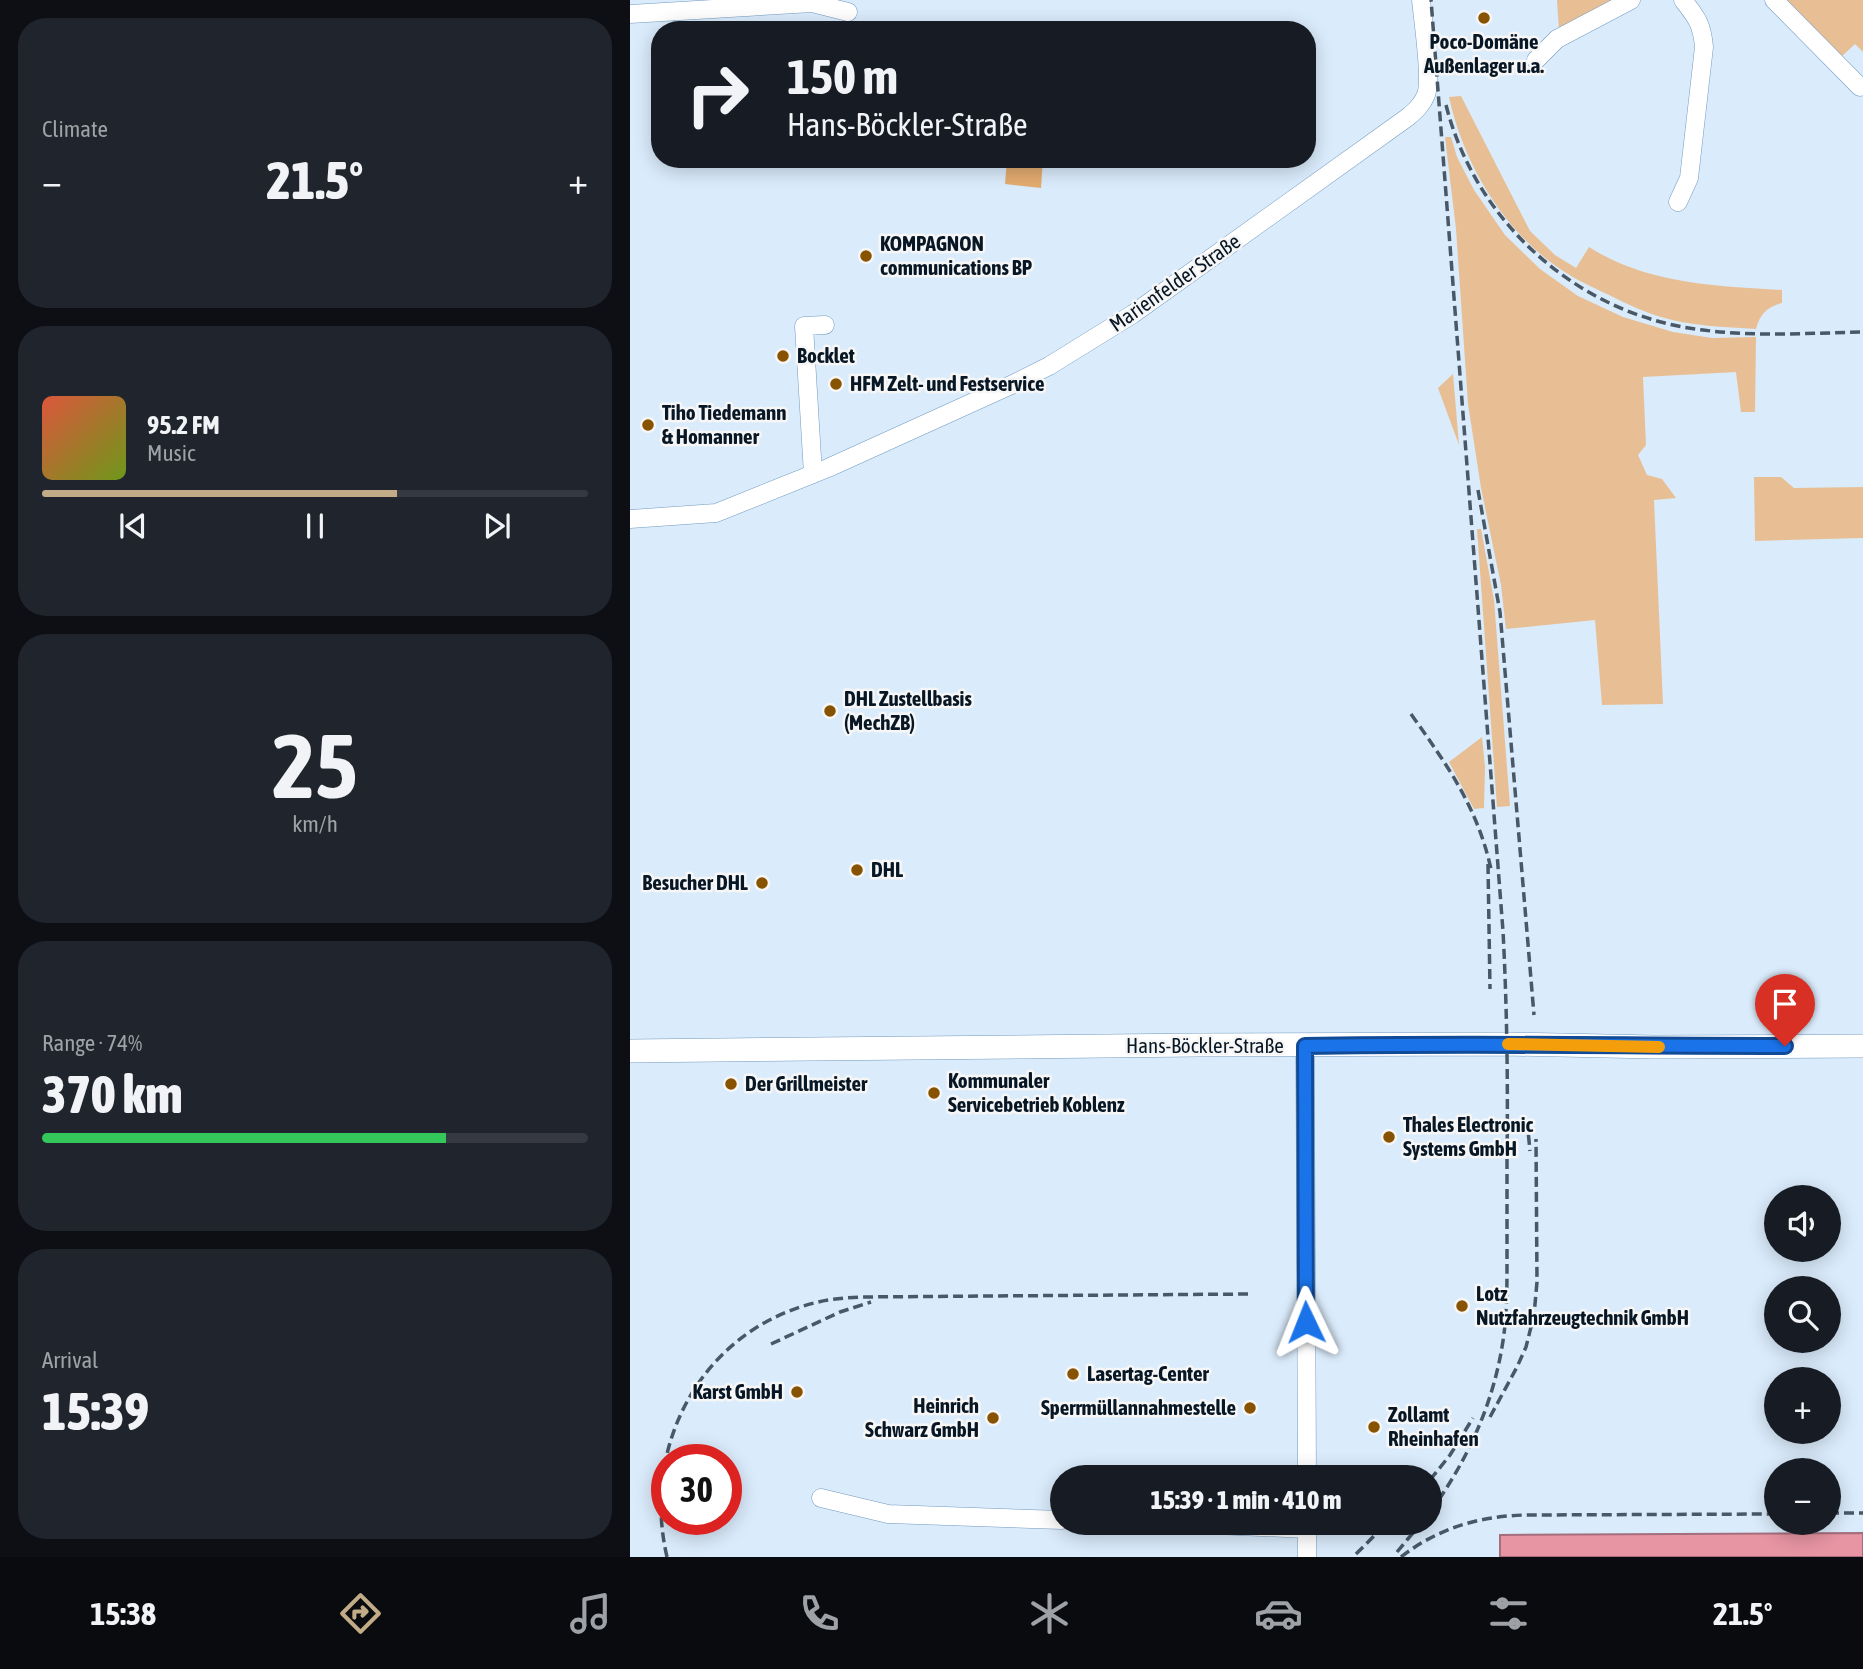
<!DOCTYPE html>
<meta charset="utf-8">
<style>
:root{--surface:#171b24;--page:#20242c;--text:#f1f3f6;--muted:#9ea1a6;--line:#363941;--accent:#c2ab87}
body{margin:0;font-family:"Asap Condensed",sans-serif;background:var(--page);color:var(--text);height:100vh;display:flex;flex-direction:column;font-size:26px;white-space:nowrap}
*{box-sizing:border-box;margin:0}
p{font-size:23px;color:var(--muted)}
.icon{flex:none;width:38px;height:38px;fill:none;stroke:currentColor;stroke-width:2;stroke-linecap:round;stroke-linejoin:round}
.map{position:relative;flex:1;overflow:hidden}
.panel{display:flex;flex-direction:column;gap:18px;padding:18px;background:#0d0f14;width:630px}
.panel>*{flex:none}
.hud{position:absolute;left:21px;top:21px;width:665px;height:147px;border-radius:28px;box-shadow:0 4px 18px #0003;background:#171b24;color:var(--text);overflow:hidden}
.tools{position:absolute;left:1134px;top:1185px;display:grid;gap:14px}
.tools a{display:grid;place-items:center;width:77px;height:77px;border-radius:50%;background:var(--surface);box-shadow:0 4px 18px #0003;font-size:35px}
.speed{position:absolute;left:21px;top:1444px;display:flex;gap:14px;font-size:35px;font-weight:700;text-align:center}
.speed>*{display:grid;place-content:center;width:91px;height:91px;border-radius:50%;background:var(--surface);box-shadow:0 4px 18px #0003;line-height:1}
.speed .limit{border:10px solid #d22;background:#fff;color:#111}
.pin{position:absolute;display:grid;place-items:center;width:60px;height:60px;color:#fff;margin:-72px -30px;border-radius:50% 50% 50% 0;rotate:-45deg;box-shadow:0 0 7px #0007}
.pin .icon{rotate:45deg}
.me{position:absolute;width:77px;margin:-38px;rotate:358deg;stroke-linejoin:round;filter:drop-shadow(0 0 5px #0008)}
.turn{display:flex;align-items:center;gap:24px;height:147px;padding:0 21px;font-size:32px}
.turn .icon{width:91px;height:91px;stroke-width:2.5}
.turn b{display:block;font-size:49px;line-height:60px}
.big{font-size:52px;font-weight:800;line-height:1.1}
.panel .card{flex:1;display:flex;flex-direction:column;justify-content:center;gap:10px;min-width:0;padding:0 24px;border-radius:28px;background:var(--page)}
.panel .dial{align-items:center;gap:0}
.dial b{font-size:91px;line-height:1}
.song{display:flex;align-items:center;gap:21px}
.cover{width:84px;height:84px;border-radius:10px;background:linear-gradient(135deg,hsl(10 70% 55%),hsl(80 70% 35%))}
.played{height:7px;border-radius:4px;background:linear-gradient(90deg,var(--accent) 65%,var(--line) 65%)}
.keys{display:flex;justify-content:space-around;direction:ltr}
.heat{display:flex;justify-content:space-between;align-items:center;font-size:38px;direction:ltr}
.charge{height:10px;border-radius:5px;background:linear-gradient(90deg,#34c759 74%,var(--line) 0)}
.trip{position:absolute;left:420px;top:1465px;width:392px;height:70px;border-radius:35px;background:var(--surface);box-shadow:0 4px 18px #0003;font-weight:800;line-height:70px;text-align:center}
.menu{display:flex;height:112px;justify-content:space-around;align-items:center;background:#090b0e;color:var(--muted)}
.menu .icon{width:49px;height:49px}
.menu .selected{color:var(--accent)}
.menu b{font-size:32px;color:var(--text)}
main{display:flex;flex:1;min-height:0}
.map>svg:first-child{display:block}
.green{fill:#e8bf94}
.forest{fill:#e2ab6f}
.water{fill:#e794a3;stroke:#a46e7d;stroke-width:2}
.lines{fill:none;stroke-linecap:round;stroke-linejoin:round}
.minor-casing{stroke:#729ac0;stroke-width:19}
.major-casing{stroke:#729ac0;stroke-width:24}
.minor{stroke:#fff;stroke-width:18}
.major{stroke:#fff;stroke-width:23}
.rail{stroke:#495867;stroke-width:3.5;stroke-dasharray:10 5;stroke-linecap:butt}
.route-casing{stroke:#114b97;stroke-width:18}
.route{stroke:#1a73e8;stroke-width:12}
.slow{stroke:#f59e0b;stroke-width:12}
.poi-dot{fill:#885300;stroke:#f6f6f6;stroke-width:2.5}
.labels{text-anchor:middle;stroke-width:5;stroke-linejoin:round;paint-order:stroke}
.poi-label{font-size:21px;font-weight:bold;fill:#081725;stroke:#f6f6f6;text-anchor:start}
.street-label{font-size:21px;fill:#081725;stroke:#f6f6f6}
</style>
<main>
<section class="panel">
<div class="card"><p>Climate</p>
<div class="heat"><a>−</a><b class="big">21.5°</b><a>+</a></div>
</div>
<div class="card">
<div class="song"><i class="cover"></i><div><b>95.2 FM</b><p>Music</p></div></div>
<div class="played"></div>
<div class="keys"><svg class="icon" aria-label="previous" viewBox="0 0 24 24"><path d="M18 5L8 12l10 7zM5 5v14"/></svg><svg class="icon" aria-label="pause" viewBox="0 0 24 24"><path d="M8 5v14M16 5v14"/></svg><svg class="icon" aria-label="next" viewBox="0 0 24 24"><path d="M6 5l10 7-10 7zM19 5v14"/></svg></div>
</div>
<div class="card dial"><b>25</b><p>km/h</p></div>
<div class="card"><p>Range · 74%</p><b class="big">370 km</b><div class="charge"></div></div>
<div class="card"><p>Arrival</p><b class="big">15:39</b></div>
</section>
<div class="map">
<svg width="1233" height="1557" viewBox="0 0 1233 1557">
<rect width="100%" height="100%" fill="#daebfb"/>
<g class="green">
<polygon points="927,0 989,0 929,31"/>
<polygon points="1157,0 1233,0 1233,52 1225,44 1212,56"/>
<path d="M831 96 900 231 925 255 946 268 959 247C1017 284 1085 286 1152 290V303C1137 307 1130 314 1126 329 1095 327 1061 326 1031 317 1014 312 997 304 981 296 967 289 952 283 938 274 876 236 834 166 819 97Z"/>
<polygon points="815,137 821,137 827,157 844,190 875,235 910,269 948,296 993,317 1043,332 1082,338 1126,337 1125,412 1111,412 1106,372 1013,377 1016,445 1008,455 1017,475 1032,479 1046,498 1024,500 1033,704 972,705 965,620 876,629 871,585 851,488 838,404 826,229"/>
<polygon points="823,374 829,445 808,388"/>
<polygon points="1124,477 1151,477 1164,488 1233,487 1233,538 1125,541"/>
<polygon points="847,529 851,529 864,600 880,806 867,807"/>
<polygon points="852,737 855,767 854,808 844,809 819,762"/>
</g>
<polygon class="forest" points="377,159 413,159 411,188 375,184"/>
<polygon class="water" points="1233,1533 1233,1557 870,1557 870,1535"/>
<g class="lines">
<defs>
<g id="minor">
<polyline points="1144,0 1230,87"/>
<polyline points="0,14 182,3 218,12"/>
<polyline points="906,60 927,39 1001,0"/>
<path d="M1048 202 1059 178 1074 47C1072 24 1067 18 1053 0"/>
<polyline points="183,474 174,326 195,325"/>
<path d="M0 519 86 513 198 468 381 385 419 366 503 314 778 117C785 111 792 105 796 95 802 79 793 21 791 0"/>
<polyline points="675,1046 677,1477"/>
<polyline points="191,1498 258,1514 432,1520"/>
<polyline points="519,1522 677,1529"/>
<polyline points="677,1557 677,1522"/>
</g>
<polyline id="major" points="0,1051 568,1045 877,1044 1024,1047 1233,1046"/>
</defs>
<use href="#minor" class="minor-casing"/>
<use href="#major" class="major-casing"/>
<use href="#minor" class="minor"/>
<use href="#major" class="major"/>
<g class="rail">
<path d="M816 105C846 224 950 316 1073 330 1126 337 1180 333 1233 332"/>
<polyline points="848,490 870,612 904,1015"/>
<path d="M781 714C817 765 847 806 861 869"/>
<polyline points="858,864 860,989"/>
<polyline points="897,1120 900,1151"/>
<polyline points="141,1344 210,1312 241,1302"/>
<polyline points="860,1417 887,1367 896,1347 904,1315 907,1282 906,1139"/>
<polyline points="800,1480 820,1455 843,1418"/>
<path d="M800 1512C836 1463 862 1407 872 1347 877 1319 877 1290 877 1262 877 1228 877 1194 877 1160 878 1084 877 1007 873 931L801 0"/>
<polyline points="1199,1513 1233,1513"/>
<polyline points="767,1552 792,1522"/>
<polyline points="726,1554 758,1522"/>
<path d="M37 1557C11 1446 71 1332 184 1303 199 1299 215 1298 231 1297L620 1294"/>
<path d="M771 1557C808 1528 850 1516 896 1515L1146 1514"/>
</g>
</g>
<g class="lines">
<defs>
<path id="route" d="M676 1322 675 1046C835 1043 995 1046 1155 1046"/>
</defs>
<use href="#route" class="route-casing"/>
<use href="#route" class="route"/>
<polyline class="slow" points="878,1044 1029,1047"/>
</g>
<g class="poi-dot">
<circle cx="854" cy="18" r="7"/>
<circle cx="236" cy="256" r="7"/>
<circle cx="153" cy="356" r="7"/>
<circle cx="206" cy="384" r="7"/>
<circle cx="18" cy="425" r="7"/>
<circle cx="200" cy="711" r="7"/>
<circle cx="227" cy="870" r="7"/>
<circle cx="132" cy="883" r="7"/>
<circle cx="101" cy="1084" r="7"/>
<circle cx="304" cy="1093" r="7"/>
<circle cx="759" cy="1137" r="7"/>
<circle cx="832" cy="1306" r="7"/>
<circle cx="443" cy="1374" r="7"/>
<circle cx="167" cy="1392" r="7"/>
<circle cx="620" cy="1408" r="7"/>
<circle cx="363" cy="1418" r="7"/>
<circle cx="744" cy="1427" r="7"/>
</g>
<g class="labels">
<g class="poi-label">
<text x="854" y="49" text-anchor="middle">Poco-Domäne<tspan x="854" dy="24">Außenlager u.a.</tspan></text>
<text x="250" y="251">KOMPAGNON<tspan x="250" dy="24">communications BP</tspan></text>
<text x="167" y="363">Bocklet</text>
<text x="220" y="391">HFM Zelt- und Festservice</text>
<text x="32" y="420">Tiho Tiedemann<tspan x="32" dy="24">&amp; Homanner</tspan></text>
<text x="214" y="706">DHL Zustellbasis<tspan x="214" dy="24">(MechZB)</tspan></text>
<text x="241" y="877">DHL</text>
<text x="118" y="890" text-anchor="end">Besucher DHL</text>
<text x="318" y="1088">Kommunaler<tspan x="318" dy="24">Servicebetrieb Koblenz</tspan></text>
<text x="115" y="1091">Der Grillmeister</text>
<text x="773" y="1132">Thales Electronic<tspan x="773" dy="24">Systems GmbH</tspan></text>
<text x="846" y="1301">Lotz<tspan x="846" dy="24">Nutzfahrzeugtechnik GmbH</tspan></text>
<text x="457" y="1381">Lasertag-Center</text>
<text x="153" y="1399" text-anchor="end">Karst GmbH</text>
<text x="349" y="1413" text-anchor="end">Heinrich<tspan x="349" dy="24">Schwarz GmbH</tspan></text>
<text x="606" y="1415" text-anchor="end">Sperrmüllannahmestelle</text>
<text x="758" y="1422">Zollamt<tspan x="758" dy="24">Rheinhafen</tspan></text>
</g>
<g class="street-label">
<text transform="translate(545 283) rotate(-35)" y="7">Marienfelder Straße</text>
<text x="575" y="1053">Hans-Böckler-Straße</text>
</g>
</g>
</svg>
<div class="tools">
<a><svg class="icon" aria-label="sound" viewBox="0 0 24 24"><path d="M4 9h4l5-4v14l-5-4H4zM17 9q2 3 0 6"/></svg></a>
<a><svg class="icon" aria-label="search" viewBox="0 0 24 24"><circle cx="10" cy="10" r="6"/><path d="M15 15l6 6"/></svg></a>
<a>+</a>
<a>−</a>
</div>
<div class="speed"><div class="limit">30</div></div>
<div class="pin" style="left:1155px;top:1046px;background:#d93025"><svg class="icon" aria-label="arrive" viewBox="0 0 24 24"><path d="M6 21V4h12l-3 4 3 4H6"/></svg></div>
<svg class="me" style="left:676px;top:1322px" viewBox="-20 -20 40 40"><path d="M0-17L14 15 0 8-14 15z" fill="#1a73e8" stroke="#fff" stroke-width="4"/></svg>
<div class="trip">15:39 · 1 min · 410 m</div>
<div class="hud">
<div class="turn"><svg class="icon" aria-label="right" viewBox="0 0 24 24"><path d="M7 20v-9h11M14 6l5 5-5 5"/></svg><div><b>150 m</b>Hans-Böckler-Straße</div></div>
</div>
</div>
</main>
<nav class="menu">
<b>15:38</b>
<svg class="icon selected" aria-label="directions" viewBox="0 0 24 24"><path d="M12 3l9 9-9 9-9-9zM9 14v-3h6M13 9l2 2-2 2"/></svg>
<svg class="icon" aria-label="music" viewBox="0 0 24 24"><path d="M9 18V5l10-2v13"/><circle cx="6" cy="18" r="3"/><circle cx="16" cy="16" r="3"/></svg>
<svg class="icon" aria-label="phone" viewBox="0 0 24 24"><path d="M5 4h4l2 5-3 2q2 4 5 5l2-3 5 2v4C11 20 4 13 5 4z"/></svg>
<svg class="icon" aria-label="climate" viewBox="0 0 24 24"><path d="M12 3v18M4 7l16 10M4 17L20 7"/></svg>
<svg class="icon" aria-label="car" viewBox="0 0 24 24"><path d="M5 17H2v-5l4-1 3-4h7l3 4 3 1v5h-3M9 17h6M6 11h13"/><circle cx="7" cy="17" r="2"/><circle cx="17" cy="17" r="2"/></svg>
<svg class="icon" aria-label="filters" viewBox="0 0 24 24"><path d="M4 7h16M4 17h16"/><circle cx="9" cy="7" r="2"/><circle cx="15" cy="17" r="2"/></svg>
<b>21.5°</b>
</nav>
